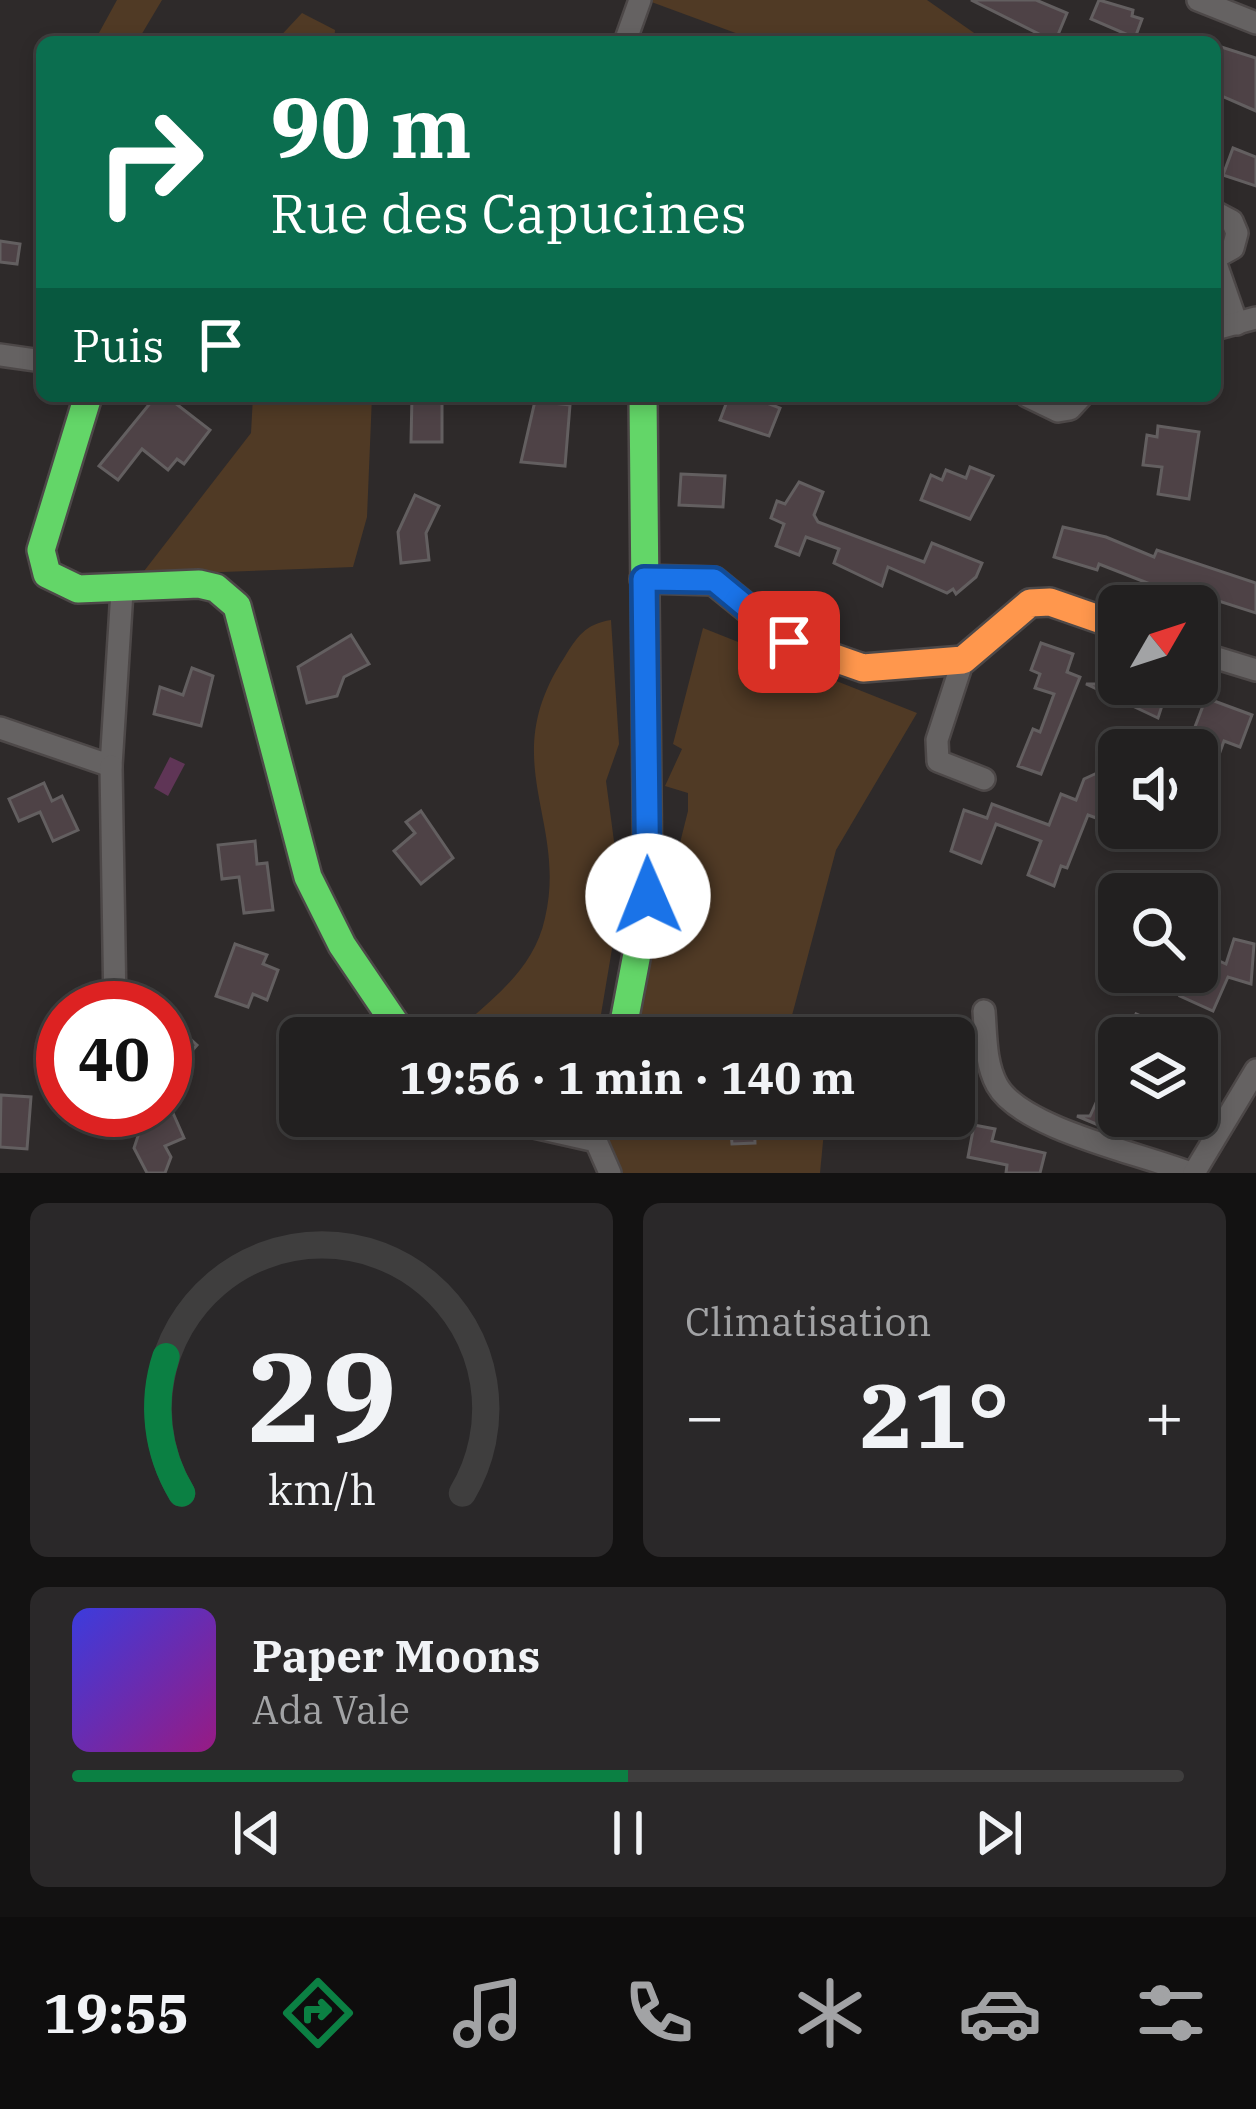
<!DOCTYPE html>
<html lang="fr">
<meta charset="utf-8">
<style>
:root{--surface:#222020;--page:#2a2829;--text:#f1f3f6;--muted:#a2a3a5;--line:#3f3e3e;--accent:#0b8043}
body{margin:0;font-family:"IBM Plex Serif",serif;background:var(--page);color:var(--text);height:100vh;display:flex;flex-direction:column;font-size:45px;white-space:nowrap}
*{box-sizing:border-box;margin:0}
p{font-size:39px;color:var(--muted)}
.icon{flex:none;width:66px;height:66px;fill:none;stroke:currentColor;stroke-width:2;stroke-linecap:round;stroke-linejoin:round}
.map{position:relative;height:1173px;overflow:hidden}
.details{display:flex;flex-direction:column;gap:30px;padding:30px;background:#131212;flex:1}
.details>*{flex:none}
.top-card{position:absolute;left:36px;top:36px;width:1185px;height:366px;border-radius:18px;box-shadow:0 6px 18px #0003,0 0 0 3px var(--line);background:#0b6e4f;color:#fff;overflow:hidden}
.needle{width:78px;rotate:51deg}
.fabs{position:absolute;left:1098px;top:585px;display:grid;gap:24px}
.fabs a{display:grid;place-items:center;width:120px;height:120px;border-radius:18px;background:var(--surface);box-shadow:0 6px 18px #0003,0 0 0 3px var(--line);font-size:60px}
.speed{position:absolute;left:36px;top:981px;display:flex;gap:24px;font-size:60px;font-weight:700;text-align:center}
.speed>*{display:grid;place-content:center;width:156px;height:156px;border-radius:50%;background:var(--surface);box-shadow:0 6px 18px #0003,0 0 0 3px var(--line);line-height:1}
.speed .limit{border:18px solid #d22;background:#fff;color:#111}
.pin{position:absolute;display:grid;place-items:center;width:102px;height:102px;color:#fff;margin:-51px;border-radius:24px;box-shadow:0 6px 18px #0006}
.me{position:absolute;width:132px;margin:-66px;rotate:359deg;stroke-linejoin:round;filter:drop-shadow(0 0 9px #0008)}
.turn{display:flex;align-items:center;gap:42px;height:252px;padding:0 36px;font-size:54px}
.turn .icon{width:156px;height:156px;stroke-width:2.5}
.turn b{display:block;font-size:84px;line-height:102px}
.then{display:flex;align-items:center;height:114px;padding:0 36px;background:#0003;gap:24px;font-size:45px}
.big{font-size:90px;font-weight:700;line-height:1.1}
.details .widget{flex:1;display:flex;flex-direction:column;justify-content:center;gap:18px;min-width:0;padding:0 42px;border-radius:18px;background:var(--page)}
.details .dial{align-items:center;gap:0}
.dial svg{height:312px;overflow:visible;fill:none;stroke:var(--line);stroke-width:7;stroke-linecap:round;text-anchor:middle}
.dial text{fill:var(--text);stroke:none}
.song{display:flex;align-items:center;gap:36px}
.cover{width:144px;height:144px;border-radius:18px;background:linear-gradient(135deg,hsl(240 70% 55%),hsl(310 70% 35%))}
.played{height:12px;border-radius:6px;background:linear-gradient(90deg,var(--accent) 50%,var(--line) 50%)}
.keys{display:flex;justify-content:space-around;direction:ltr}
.heat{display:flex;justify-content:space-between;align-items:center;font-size:66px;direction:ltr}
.details .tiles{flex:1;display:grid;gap:30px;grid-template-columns:1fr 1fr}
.widget:last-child{grid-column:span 2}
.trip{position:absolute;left:279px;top:1017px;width:696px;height:120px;border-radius:18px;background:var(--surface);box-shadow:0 6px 18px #0003,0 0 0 3px var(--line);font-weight:700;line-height:120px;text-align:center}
.menu{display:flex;height:192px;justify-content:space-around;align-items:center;background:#0e0d0d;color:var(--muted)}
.menu .icon{width:84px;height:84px}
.menu .on{color:var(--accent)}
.menu b{font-size:54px;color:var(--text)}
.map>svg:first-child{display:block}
.green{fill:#503a25}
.water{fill:#5f3556}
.building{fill:#4e4246;stroke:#635f60;stroke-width:3}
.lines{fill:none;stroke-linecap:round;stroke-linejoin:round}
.street-casing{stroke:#4d4848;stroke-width:26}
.fast-casing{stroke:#4d4848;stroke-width:32}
.slow-casing{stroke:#4d4848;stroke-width:32}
.street{stroke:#656262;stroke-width:21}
.fast{stroke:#63d668;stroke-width:27}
.slow{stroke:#ff974d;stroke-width:27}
.route-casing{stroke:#114b97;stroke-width:30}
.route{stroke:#1a73e8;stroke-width:21}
</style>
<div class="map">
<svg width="1256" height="1173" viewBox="0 0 1256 1173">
<rect width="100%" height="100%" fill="#2e2a2a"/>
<g class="green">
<polygon points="117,0 162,0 137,42 94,42"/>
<polygon points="646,0 927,0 987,42 760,42"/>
<polygon points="302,13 335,30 334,42 275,42"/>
<polygon points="253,396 372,396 367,517 353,567 141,575 251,433"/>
<path d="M611 620 619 744 606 781 617 864 614 937 597 1038H484L469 1020C502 991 535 964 545 918 568 819 496 762 564 658 577 637 585 624 611 620Z"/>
<polygon points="703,628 917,713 836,850 786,1038 631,1038 688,811 688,793 665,786 682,749 673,744"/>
<polygon points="611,1116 825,1121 820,1173 623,1173 605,1140"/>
</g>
<polygon class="water" points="170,757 185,764 168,796 154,788"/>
<g class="building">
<polygon points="971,0 1036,0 1067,13 1055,42"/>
<polygon points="1099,0 1133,10 1132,16 1142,19 1135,38 1091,19"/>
<polygon points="1215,45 1256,58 1256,111 1215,93"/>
<polygon points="1233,148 1256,157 1256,186 1223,175"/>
<polygon points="0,241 20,244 17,264 0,262"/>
<polygon points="156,396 166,396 210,430 184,464 177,459 168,470 142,449 118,480 99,466"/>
<polygon points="412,396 442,396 442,442 411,442"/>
<polygon points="729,396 749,396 780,408 769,436 720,420"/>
<polygon points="535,401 570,405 565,466 521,462"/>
<polygon points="1158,426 1199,432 1189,499 1158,494 1162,467 1143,465 1147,435 1157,437"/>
<polygon points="970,467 993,476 970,519 921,500 931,475 942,480 946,470 966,478"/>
<polygon points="681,474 725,476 723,507 679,505"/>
<polygon points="799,482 823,492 814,515 818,522 924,562 932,543 982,563 976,577 956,594 953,589 947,593 888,567 882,586 834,563 839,549 806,537 799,555 776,546 784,524 771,518 777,501 785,504"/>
<polygon points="415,495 439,506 426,533 429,560 401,563 398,532"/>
<polygon points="1063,527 1106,537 1154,557 1157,550 1256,583 1256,613 1175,587 1173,593 1099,564 1097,570 1054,557"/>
<polygon points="351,635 369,664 344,677 337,696 307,703 298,667"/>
<polygon points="1041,643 1073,654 1067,672 1080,677 1041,774 1018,766 1033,729 1040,732 1054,694 1035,688 1040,674 1031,670"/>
<polygon points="192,668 213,676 201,726 154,714 160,687 183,695"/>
<polygon points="1086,684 1169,684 1158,718"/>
<polygon points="1206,698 1252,715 1240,747 1224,741 1220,752 1190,740"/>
<polygon points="1100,764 1119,771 1119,800 1110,823 1088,815 1067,868 1061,866 1054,886 1028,875 1041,841 996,824 981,863 951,851 964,810 987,818 992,804 1049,825 1061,794 1076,800 1084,779 1097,773"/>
<polygon points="44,783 52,801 62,796 78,830 53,841 40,812 19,821 9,799"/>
<polygon points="421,811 453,858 421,884 394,851 415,833 406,822"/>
<polygon points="255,841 257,864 267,863 273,910 244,913 239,877 222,879 218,845"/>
<polygon points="1234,939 1254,944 1251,984 1228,977 1213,1011 1180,996 1184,989 1175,985 1181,972 1197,972 1197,951 1226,964"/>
<polygon points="235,944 267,955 263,964 278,970 267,1000 253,994 248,1007 216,996"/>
<polygon points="1136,1014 1150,1020 1190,1038 1125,1038"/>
<polygon points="165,1016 197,1045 183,1061 189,1066 165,1092"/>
<polygon points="1119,1052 1119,1116 1131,1116 1122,1135 1077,1116 1090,1116"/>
<polygon points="1,1095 31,1097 27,1149 0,1147"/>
<polygon points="173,1113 184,1138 165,1146 171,1157 165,1173 147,1173 134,1148 139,1133"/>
<polygon points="298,1116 352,1116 345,1135"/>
<polygon points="754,1118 755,1143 732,1144 730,1119"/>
<polygon points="974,1125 995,1129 992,1141 1045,1153 1040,1173 1006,1173 1007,1165 968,1157"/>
</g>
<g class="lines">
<defs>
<g id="street">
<polyline points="1198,0 1256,23"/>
<polyline points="625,42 640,0"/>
<polyline points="1215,212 1232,221 1237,233 1233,248 1215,258"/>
<polyline points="1215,261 1237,324"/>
<polyline points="1215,329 1256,318"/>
<polyline points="0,355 42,361"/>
<polyline points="1027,396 1058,411 1070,409 1082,396"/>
<polyline points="1197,652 1256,670"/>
<polyline points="963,660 937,740 938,761 984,779"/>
<polyline points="0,728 111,766 122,591"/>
<polyline points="111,766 115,1008"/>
<path d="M984 1011C986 1036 985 1063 997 1085 1021 1129 1143 1154 1190 1173"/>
<polyline points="485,1116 596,1141"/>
<polyline points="602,1116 596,1141 610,1173"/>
<polyline points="1194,1173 1256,1070"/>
</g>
<g id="fast">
<polyline points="88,396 41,550 47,574 78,589 199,584 216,588 237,606 308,877 342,945 405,1038"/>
<polyline points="621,1038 648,896 643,396"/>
</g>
<polyline id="slow" points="644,579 714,581 789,642 863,668 963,660 1030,603 1050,602 1119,626"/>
</defs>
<use href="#street" class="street-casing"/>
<use href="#fast" class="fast-casing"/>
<use href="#slow" class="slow-casing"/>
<use href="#street" class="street"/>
<use href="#fast" class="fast"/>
<use href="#slow" class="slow"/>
</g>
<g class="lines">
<defs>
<polyline id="route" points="648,896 644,579 714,580 789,642"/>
</defs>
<use href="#route" class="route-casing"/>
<use href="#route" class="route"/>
</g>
</svg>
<div class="fabs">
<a><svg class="needle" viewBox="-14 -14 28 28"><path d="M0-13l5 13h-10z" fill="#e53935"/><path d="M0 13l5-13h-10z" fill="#a2a3a5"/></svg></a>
<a><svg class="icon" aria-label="sound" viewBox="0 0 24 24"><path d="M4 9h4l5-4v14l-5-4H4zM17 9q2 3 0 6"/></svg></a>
<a><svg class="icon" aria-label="search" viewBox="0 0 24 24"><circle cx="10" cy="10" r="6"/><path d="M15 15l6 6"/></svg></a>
<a><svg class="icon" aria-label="layers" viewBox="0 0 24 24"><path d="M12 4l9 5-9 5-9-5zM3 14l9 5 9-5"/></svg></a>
</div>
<div class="speed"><div class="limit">40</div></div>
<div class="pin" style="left:789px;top:642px;background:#d93025"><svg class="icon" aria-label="arrive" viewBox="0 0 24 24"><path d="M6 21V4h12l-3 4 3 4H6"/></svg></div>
<svg class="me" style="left:648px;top:896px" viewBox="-20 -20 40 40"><circle r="19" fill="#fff"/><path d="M0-13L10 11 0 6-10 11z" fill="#1a73e8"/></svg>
<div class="trip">19:56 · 1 min · 140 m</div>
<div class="top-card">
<div class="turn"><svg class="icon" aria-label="right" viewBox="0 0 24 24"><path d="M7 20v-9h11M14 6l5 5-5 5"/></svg><div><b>90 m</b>Rue des Capucines</div></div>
<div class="then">Puis<svg class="icon" aria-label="arrive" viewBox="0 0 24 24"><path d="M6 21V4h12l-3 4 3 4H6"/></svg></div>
</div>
</div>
<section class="details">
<div class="tiles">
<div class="widget dial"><svg viewBox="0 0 100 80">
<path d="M14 69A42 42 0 1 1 86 69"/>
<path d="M14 69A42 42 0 0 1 10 34" stroke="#0b8043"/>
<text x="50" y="56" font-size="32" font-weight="700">29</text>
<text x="50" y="72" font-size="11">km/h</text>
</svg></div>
<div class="widget"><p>Climatisation</p>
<div class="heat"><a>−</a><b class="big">21°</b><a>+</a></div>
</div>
<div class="widget">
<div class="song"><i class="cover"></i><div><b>Paper Moons</b><p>Ada Vale</p></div></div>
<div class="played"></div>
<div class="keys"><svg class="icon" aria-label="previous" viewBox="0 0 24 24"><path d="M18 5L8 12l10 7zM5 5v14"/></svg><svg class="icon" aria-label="pause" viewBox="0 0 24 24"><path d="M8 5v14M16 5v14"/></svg><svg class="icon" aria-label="next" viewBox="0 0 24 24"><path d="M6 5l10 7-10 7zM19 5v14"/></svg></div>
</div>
</div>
</section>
<nav class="menu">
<b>19:55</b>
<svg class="icon on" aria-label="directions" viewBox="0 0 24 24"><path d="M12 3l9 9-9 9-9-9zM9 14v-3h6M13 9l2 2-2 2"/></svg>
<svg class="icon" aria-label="music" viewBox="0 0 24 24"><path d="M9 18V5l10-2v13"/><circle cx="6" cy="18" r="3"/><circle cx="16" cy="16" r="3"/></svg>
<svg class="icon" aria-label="phone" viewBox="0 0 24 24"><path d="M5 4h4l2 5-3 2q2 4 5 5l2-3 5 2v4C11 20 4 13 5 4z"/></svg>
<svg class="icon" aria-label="climate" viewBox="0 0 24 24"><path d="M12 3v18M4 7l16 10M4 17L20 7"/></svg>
<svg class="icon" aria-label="car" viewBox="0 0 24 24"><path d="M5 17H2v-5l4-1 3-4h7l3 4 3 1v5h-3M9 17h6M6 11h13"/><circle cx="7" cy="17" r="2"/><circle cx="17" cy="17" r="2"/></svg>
<svg class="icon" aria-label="filters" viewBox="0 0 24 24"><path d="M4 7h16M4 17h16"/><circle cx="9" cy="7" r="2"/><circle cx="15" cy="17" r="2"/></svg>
</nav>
